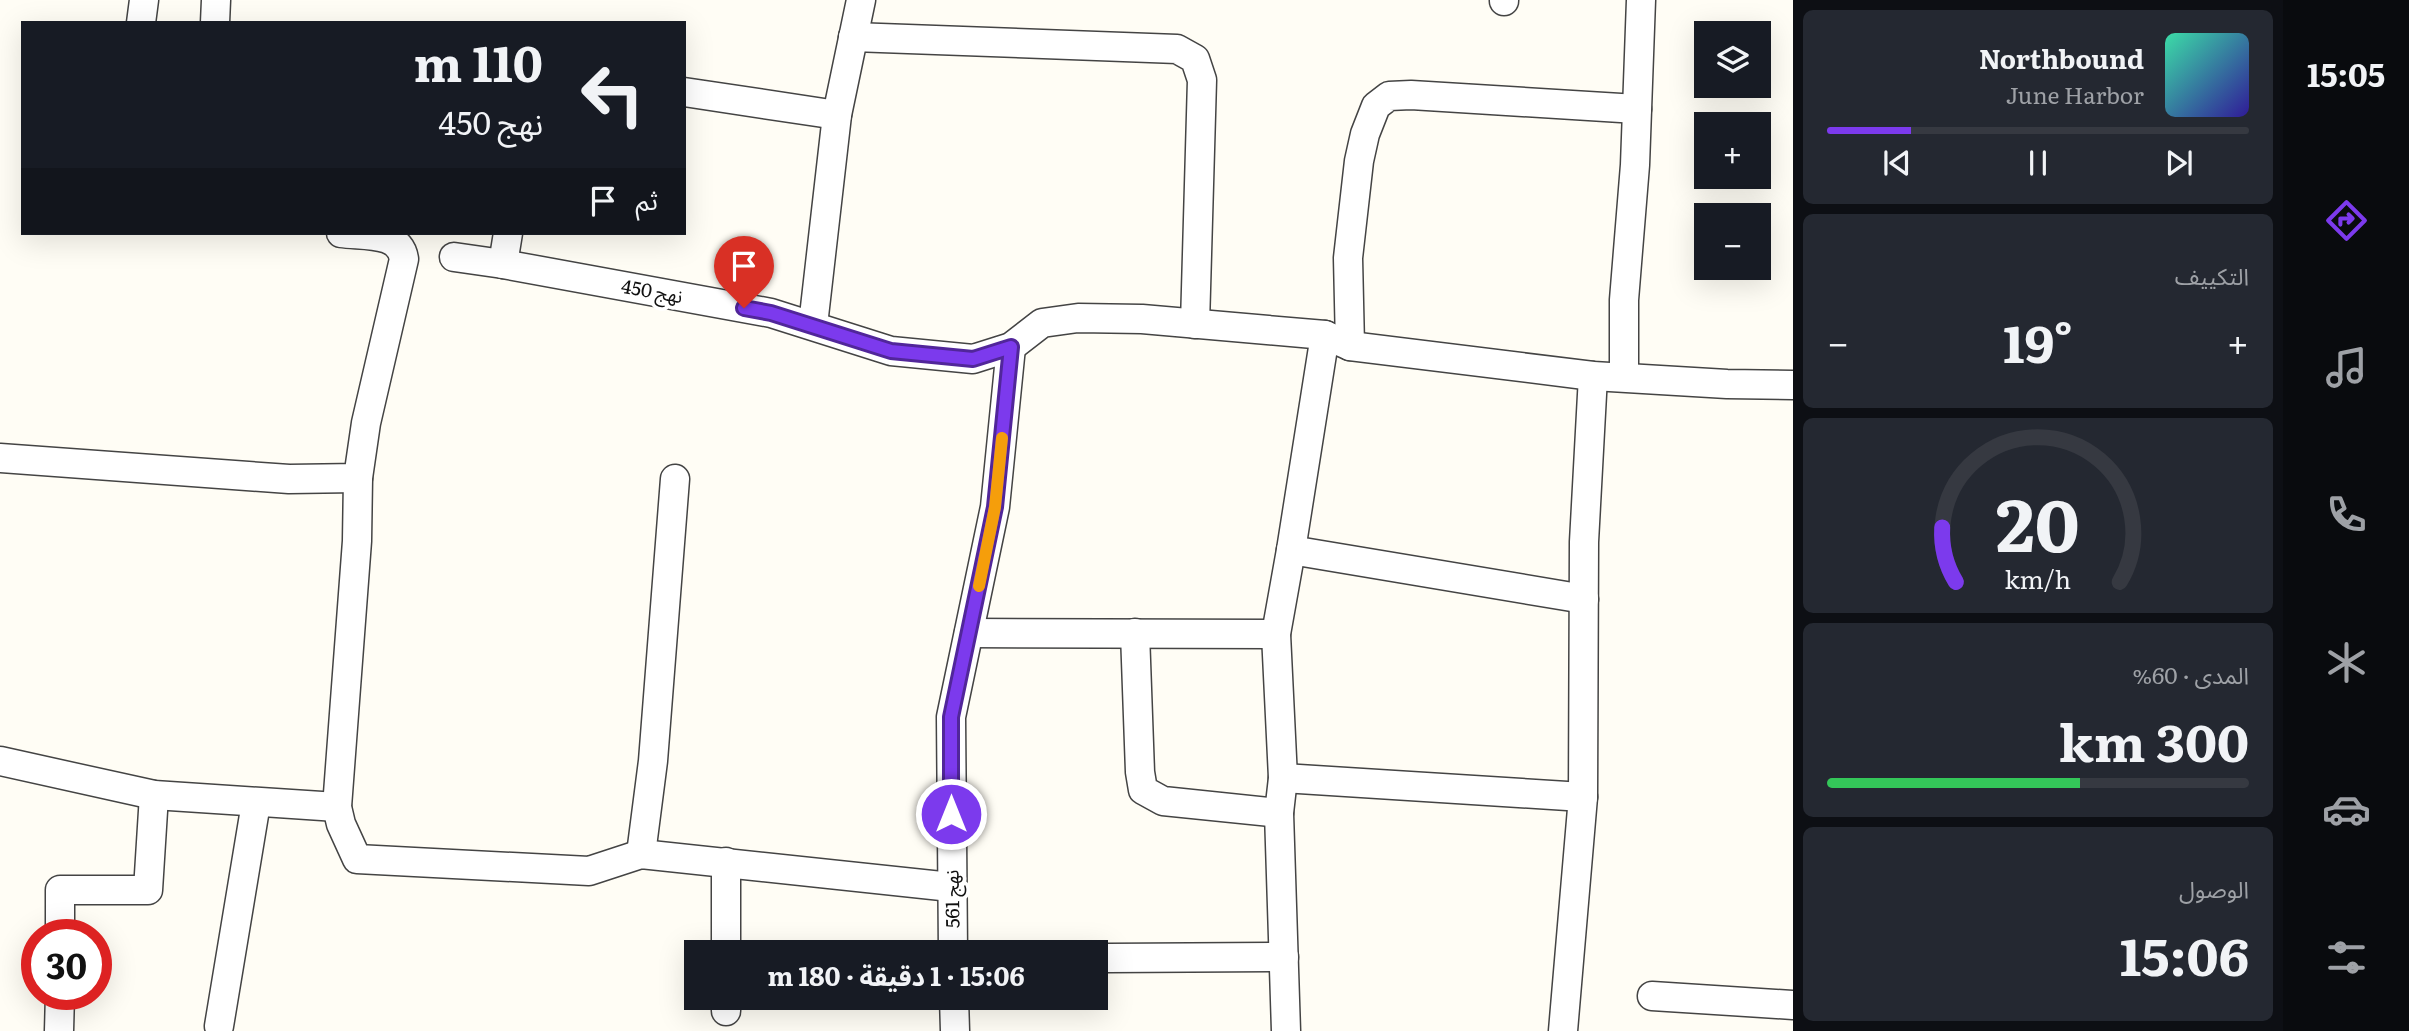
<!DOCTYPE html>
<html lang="ar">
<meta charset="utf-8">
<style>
:root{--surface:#171b24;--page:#242831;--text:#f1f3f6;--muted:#9ea1a6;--line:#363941;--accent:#7c3aed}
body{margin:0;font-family:Literata,"Noto Sans Arabic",serif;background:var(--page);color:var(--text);direction:rtl;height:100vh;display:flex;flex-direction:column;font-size:26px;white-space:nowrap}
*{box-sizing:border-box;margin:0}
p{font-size:23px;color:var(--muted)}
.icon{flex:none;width:38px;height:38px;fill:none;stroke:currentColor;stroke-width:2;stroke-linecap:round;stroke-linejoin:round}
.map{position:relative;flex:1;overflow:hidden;direction:ltr}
.details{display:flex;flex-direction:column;gap:10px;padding:10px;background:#0d0f14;width:490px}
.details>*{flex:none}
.banner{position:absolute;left:21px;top:21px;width:665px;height:214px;border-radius:0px;box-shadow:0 7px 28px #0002;direction:rtl;background:#171b24;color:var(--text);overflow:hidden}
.fabs{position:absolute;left:1694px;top:21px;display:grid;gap:14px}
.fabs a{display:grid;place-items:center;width:77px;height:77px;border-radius:0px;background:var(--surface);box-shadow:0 7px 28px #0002;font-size:35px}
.speed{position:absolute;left:21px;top:919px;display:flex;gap:14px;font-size:35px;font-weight:700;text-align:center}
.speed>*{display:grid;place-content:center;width:91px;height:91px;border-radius:50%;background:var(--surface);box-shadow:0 7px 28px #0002;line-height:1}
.speed .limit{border:10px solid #d22;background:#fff;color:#111}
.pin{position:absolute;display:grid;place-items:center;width:60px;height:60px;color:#fff;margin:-72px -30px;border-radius:50% 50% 50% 0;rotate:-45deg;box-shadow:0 0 7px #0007}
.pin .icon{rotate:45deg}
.me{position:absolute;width:77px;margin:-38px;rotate:0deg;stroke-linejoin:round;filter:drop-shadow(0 0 5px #0008)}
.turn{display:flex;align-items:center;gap:24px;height:147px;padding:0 28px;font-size:32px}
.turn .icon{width:91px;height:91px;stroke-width:2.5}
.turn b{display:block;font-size:49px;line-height:60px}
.then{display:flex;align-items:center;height:66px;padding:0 28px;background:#0003;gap:14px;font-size:26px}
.big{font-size:52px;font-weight:700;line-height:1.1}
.details .card{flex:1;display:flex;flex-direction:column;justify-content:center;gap:10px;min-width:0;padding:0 24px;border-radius:10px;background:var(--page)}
.details .dial{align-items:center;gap:0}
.dial svg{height:182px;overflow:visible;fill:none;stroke:var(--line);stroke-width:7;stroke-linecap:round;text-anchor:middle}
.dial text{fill:var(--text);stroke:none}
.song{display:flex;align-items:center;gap:21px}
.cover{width:84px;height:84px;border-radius:10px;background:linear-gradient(135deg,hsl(160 70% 55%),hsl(250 70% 35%))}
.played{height:7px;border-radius:4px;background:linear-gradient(90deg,var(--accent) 20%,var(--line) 20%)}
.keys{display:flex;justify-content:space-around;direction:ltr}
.heat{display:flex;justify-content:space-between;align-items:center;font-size:38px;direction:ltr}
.charge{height:10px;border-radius:5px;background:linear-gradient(90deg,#34c759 60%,var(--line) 0)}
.trip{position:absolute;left:684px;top:940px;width:424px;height:70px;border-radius:0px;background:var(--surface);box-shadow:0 7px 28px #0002;font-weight:700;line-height:70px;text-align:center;direction:rtl}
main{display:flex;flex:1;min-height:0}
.menu{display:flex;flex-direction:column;width:126px;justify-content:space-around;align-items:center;background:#090b0e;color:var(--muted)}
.menu .icon{width:49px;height:49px}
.menu .on{color:var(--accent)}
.menu b{font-size:32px;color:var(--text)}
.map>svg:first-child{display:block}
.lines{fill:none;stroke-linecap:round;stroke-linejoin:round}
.street-casing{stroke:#444;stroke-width:31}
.street{stroke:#fff;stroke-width:28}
.route-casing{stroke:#51269a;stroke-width:18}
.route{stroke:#7c3aed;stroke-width:12}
.slow{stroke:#f59e0b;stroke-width:12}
.labels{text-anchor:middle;stroke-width:7;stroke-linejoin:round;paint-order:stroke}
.street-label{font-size:19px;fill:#111;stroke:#fff}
</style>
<main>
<nav class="menu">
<b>15:05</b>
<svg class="icon on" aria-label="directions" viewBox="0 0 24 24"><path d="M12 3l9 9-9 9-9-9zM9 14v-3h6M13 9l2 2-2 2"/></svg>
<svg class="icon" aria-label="music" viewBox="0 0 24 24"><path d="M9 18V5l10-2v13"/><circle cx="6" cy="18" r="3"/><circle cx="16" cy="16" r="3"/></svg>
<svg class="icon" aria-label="phone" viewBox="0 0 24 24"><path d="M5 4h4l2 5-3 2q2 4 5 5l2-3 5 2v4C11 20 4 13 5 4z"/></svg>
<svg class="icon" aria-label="climate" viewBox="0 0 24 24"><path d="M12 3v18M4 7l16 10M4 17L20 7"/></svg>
<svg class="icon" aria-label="car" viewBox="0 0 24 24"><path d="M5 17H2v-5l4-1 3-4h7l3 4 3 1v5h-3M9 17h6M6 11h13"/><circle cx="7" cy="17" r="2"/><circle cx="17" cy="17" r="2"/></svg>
<svg class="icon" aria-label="filters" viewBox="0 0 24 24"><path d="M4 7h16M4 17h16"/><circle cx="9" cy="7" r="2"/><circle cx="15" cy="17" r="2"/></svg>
</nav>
<section class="details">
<div class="card">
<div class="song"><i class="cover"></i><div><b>Northbound</b><p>June Harbor</p></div></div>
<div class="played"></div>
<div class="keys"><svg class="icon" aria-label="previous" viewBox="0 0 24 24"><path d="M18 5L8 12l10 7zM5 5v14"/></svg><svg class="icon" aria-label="pause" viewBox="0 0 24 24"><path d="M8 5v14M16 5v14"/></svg><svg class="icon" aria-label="next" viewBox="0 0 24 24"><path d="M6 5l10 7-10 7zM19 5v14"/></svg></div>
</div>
<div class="card"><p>التكييف</p>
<div class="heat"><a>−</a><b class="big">19°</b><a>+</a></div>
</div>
<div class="card dial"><svg viewBox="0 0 100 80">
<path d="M14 69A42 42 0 1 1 86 69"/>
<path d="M14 69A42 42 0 0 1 8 45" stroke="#7c3aed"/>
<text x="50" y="56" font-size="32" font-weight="700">20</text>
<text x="50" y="72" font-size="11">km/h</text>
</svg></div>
<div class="card"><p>المدى · 60%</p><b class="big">300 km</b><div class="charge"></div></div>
<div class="card"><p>الوصول</p><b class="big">15:06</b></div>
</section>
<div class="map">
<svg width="1793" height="1031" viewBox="0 0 1793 1031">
<rect width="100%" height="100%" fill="#fffdf5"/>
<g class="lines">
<defs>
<g id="street">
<polyline points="1504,1 1504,0"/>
<polyline points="141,23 144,0"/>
<polyline points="215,23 216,0"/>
<polyline points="853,37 1177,49 1195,59 1202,80 1195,324"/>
<polyline points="684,92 837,115"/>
<polyline points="454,257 503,264 771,313 891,351 973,359 1011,347 1042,323 1078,318 1142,319 1325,335 1350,346 1593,376 1727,384 1793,385"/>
<polyline points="503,264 508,233"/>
<polyline points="813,325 837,115 861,0"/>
<polyline points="1350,346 1348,258 1359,161 1365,134 1376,106 1389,96 1411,95 1637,109"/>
<polyline points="1624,377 1624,300 1635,165 1641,0"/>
<path d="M0 458 289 479 358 478 366 423 404 259C400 231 364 236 341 233"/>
<polyline points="358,478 357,541 337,807 341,824 357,859 589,871 641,854 951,887"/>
<polyline points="1291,550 1584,599"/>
<polyline points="969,633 1276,634"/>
<polyline points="1135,633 1140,772 1143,790 1163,801 1279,813"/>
<polyline points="0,761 154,795 337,807"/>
<polyline points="1283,778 1583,797"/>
<polyline points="641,854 653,761 675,479"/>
<polyline points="726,862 726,952"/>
<polyline points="60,934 60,890 148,890 154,795"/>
<polyline points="953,952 951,717 995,507 1011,347"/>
<polyline points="1108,958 1284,957"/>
<polyline points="1652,996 1793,1005"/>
<polyline points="726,998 726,1011"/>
<polyline points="954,998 955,1031"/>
<polyline points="219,1026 256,803"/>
<polyline points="59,1031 60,994"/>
<polyline points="1286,1031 1279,813 1283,778 1276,634 1291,550 1325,335"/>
<polyline points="1563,1031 1583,797 1584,542 1593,376"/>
</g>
</defs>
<use href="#street" class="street-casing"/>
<use href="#street" class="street"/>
</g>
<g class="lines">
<defs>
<polyline id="route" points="744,308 771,313 891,351 973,359 1011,347 995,507 951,717 951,814"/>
</defs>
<use href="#route" class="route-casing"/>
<use href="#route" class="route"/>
<polyline class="slow" points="979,586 995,507 1002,438"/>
</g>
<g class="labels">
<g class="street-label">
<text transform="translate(652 291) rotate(10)" y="7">نهج 450</text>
<text transform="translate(952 899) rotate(-91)" y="7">نهج 561</text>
</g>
</g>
</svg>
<div class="fabs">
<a><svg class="icon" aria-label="layers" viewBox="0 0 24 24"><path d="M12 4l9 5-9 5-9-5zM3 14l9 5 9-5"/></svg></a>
<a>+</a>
<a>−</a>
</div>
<div class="speed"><div class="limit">30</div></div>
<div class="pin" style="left:744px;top:308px;background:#d93025"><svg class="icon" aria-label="arrive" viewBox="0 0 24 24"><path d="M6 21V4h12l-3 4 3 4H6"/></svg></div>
<svg class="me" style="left:951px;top:814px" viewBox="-20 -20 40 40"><circle r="17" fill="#7c3aed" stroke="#fff" stroke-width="3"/><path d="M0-11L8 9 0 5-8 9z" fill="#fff"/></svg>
<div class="trip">15:06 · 1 دقيقة · 180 m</div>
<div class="banner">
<div class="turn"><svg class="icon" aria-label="left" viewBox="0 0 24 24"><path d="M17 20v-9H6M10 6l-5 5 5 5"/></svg><div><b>110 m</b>نهج 450</div></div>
<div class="then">ثم<svg class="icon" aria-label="arrive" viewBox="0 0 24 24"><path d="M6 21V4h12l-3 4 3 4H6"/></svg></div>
</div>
</div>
</main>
